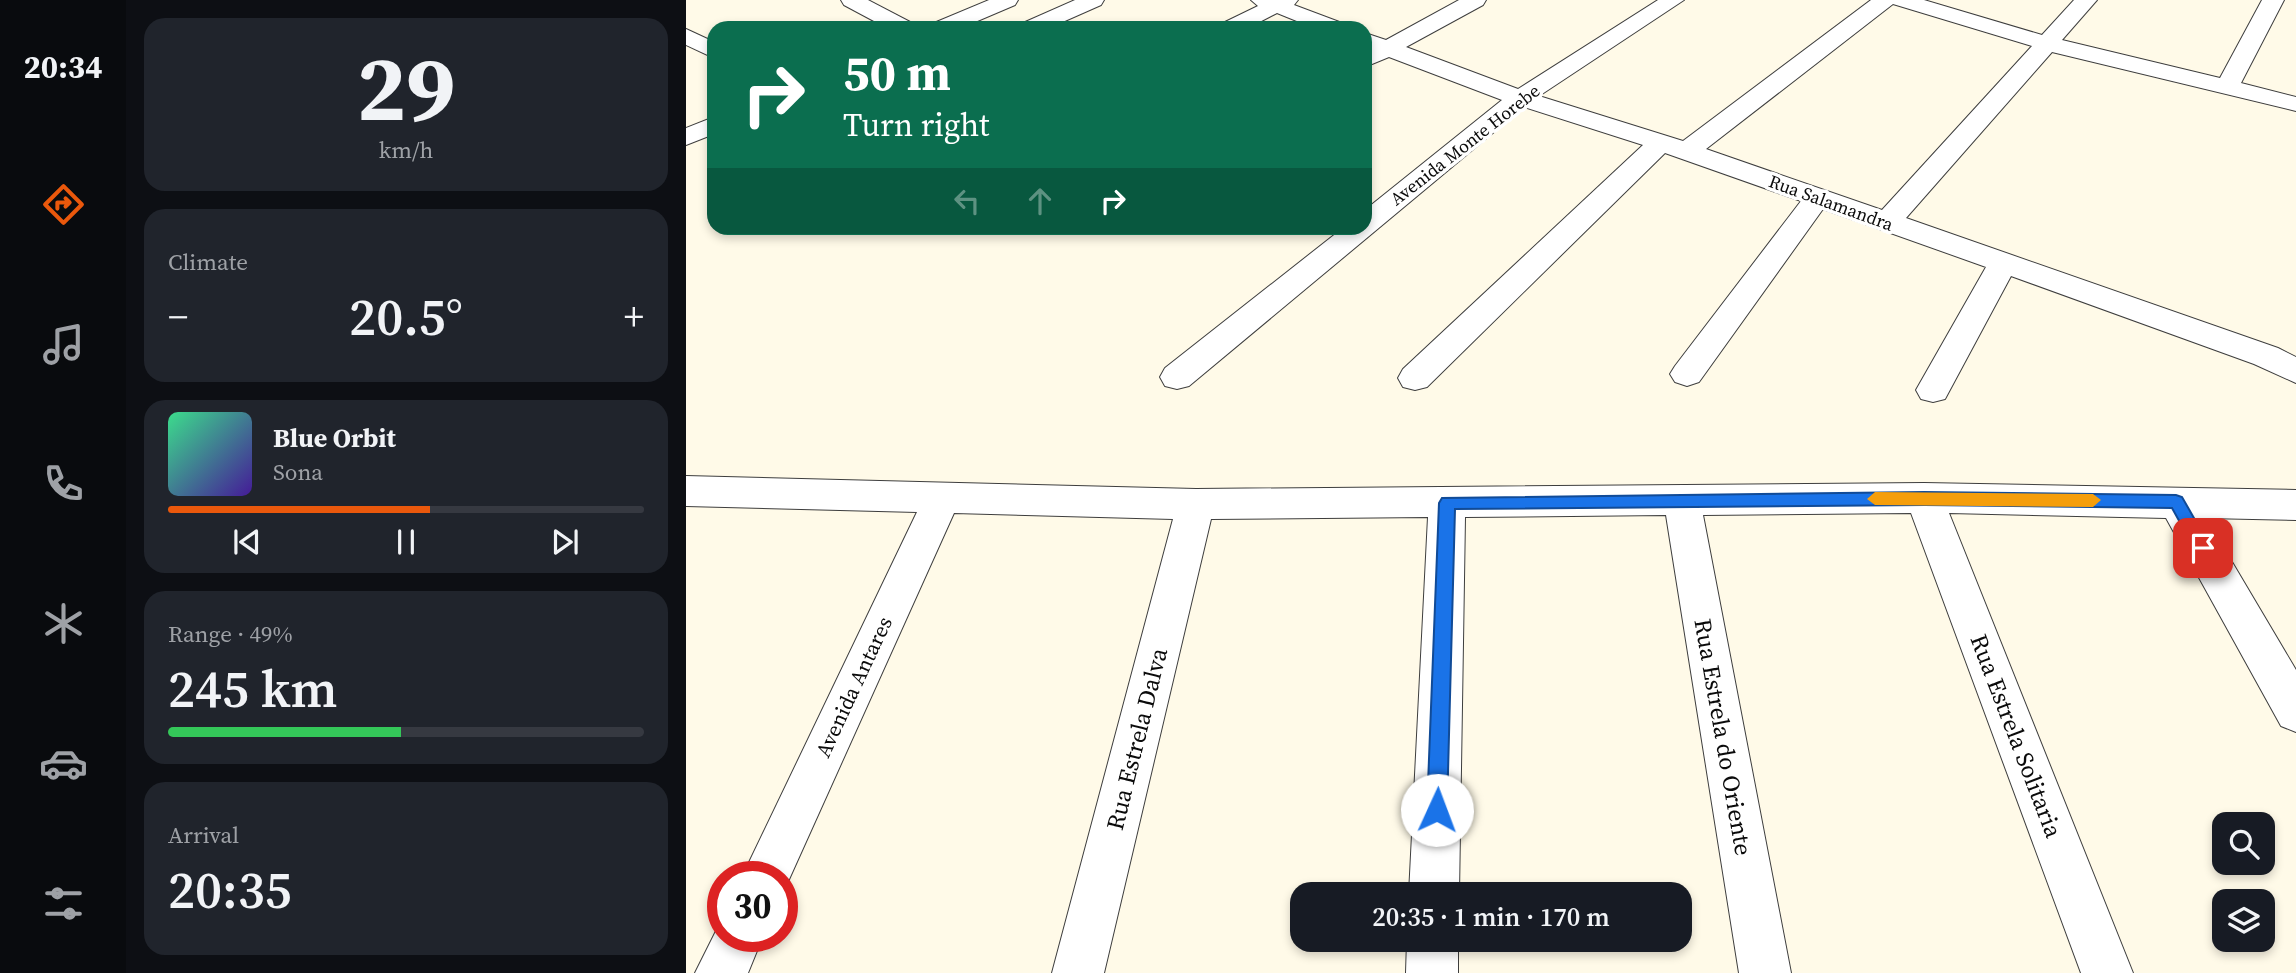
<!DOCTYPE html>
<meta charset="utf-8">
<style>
:root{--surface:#171b24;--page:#20242c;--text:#f1f3f6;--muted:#9ea1a6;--line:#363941;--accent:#ea580c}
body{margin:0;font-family:"Source Serif 4",serif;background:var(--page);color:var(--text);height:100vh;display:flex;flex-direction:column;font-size:26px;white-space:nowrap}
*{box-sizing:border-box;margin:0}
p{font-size:23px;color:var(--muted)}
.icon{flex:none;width:38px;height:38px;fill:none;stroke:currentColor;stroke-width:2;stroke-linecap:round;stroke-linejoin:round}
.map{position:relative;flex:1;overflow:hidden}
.drawer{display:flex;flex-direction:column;gap:18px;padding:18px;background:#0d0f14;width:560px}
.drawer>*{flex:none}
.banner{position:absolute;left:21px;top:21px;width:665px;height:214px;border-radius:21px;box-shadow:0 4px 10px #0003;background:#0b6e4f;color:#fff;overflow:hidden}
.buttons{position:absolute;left:1526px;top:812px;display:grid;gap:14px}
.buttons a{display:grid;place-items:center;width:63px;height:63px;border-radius:14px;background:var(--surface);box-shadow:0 4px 10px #0003;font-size:35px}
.speed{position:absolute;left:21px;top:861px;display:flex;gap:14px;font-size:35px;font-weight:700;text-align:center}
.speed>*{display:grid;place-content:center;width:91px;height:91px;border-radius:50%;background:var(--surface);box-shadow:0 4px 10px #0003;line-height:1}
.speed .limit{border:10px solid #d22;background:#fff;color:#111}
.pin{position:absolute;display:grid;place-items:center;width:60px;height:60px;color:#fff;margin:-30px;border-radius:14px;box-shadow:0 4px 10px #0006}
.me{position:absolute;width:77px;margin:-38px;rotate:2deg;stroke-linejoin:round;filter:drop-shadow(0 0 5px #0008)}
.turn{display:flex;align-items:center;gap:24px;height:147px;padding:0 21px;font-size:32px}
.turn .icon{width:91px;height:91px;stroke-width:2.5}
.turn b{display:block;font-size:49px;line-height:60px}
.lanes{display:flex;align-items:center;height:66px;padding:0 21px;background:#0003;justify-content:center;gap:35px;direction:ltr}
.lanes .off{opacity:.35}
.big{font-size:52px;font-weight:600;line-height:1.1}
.drawer .tile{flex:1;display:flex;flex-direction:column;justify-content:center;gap:10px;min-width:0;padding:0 24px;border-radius:21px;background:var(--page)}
.drawer .dial{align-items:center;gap:0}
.dial b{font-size:91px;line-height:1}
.song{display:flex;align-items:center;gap:21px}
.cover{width:84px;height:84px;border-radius:10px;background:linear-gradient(135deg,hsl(150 70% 55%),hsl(260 70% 35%))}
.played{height:7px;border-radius:4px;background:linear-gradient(90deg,var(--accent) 55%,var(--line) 55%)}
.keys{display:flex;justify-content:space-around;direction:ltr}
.heat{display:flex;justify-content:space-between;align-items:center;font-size:38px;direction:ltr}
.charge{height:10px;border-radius:5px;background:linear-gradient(90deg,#34c759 49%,var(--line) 0)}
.trip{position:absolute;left:604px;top:882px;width:402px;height:70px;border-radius:21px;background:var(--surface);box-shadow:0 4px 10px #0003;font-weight:600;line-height:70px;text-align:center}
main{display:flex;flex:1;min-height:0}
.tab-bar{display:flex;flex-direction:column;width:126px;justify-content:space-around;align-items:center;background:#090b0e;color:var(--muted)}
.tab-bar .icon{width:49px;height:49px}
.tab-bar .selected{color:var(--accent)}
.tab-bar b{font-size:32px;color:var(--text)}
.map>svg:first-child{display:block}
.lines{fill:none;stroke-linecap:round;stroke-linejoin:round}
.street-casing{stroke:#3e3e3e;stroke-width:2}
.street{fill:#fff;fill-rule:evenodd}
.route{fill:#1a73e8;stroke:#114b97;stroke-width:2}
.slow{fill:#f59e0b}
.labels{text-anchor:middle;stroke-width:7;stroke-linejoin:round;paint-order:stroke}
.far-street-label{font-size:18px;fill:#0b0b0b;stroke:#fff}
.street-label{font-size:21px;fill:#0b0b0b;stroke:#fff}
.near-street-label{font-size:24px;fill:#0b0b0b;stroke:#fff}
</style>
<main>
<nav class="tab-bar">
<b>20:34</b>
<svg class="icon selected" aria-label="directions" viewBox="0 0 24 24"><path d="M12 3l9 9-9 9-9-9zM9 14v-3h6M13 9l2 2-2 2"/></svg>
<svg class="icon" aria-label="music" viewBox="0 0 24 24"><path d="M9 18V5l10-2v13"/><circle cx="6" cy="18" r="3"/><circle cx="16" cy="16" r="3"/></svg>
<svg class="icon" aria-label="phone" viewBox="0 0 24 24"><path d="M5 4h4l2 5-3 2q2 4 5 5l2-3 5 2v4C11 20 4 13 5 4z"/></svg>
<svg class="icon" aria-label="climate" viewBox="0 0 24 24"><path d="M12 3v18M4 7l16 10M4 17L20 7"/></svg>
<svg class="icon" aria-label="car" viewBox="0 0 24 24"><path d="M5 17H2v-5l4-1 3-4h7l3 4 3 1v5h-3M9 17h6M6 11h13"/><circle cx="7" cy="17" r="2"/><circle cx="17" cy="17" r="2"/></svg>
<svg class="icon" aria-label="filters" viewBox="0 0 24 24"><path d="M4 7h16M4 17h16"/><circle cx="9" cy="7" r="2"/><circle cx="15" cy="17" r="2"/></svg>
</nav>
<section class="drawer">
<div class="tile dial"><b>29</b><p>km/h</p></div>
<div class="tile"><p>Climate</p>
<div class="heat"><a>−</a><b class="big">20.5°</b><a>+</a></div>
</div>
<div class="tile">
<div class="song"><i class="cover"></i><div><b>Blue Orbit</b><p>Sona</p></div></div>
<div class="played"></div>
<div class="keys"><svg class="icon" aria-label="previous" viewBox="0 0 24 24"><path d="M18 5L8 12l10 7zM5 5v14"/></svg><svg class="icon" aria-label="pause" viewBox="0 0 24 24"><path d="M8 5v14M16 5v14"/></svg><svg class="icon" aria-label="next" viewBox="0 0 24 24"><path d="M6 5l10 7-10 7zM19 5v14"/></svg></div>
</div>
<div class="tile"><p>Range · 49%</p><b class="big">245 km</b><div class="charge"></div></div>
<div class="tile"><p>Arrival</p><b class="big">20:35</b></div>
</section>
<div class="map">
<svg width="1610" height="973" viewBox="0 0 1610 973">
<rect width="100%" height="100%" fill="#fffae8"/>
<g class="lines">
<defs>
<g id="street">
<polygon points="155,0 182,0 226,23 229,28 201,28 158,5"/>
<polygon points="303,0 332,0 329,5 275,28 245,28 248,23"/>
<polygon points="389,0 418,0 415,5 363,28 334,28 337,23"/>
<polygon points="565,0 612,0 608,5 656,23 659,28 628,28 591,13 562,28 534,28 537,23 572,6"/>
<path d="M773 0H800L797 5 720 47 832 89 972 0H998L853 96 997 141 1185 0H1238L1356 35 1388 0H1411L1376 40 1534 78 1576 0H1598L1555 83 1610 97V111L1366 52 1220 218 1592 348 1610 357V383L1568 364 1325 276 1259 399 1247 402 1235 399 1230 390 1300 267 1137 209 1013 382 1001 386 989 382 984 374 989 366 1115 201 979 153 741 387 729 390 717 387 712 378 717 369 957 145 838 107 503 386 491 389 479 386 474 377 479 368 657 228H679V210L816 100 703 57 686 64 679 62V51L683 49 679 48V33L700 40ZM1207 4 1346 46 1196 210 1020 149Z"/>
<polygon points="0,29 28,42 28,58 0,45"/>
<polygon points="28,117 28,134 0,145 0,128"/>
<polygon points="0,476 510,489 1238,483 1610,490 1610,520 1520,518 1610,670 1610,732 1595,726 1480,518 1263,513 1447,973 1395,973 1225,513 1017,515 1105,973 1053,973 980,515 779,517 773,894 723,894 742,517 525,519 418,973 366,973 487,519 268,513 96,895 96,877 56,877 231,512 0,506"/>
<polygon points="37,917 37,936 77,936 62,973 9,973"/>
<polygon points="721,940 772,940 772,973 720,973"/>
</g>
</defs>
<use href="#street" class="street-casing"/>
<use href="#street" class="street"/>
</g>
<polygon class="route" points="1238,492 1490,495 1496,497 1525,548 1523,553 1511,553 1486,508 1238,505 769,509 761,810 758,818 751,821 744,818 741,810 753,503 756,498"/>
<polygon class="slow" points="1189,492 1407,494 1415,500 1407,507 1189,505 1181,499"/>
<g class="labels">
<g class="far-street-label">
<text transform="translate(779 145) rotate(-38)" y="6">Avenida Monte Horebe</text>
<text transform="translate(1145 203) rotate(20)" y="6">Rua Salamandra</text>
</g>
<g class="street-label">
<text transform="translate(168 687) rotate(-65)" y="7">Avenida Antares</text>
</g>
<g class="near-street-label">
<text transform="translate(1330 736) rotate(69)" y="8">Rua Estrela Solitaria</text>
<text transform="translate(1037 737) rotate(80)" y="8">Rua Estrela do Oriente</text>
<text transform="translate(451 739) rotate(-76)" y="8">Rua Estrela Dalva</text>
</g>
</g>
</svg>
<div class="buttons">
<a><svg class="icon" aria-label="search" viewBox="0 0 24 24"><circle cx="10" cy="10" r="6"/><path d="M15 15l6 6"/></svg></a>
<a><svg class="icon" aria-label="layers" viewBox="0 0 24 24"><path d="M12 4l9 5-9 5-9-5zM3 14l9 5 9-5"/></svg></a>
</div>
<div class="speed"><div class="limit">30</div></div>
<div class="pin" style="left:1517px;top:548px;background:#d93025"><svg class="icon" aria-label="arrive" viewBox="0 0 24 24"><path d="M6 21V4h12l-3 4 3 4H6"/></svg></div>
<svg class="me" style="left:751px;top:810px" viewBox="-20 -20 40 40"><circle r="19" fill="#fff"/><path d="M0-13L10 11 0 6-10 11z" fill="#1a73e8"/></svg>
<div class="trip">20:35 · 1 min · 170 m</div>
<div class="banner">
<div class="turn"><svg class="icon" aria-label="right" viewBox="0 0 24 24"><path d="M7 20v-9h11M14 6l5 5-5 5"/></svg><div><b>50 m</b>Turn right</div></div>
<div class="lanes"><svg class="icon off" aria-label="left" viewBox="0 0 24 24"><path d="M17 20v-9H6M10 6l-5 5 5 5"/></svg><svg class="icon off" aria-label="ahead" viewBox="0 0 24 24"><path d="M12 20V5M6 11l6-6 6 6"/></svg><svg class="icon" aria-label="right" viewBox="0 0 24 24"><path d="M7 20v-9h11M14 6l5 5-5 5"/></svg></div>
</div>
</div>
</main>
